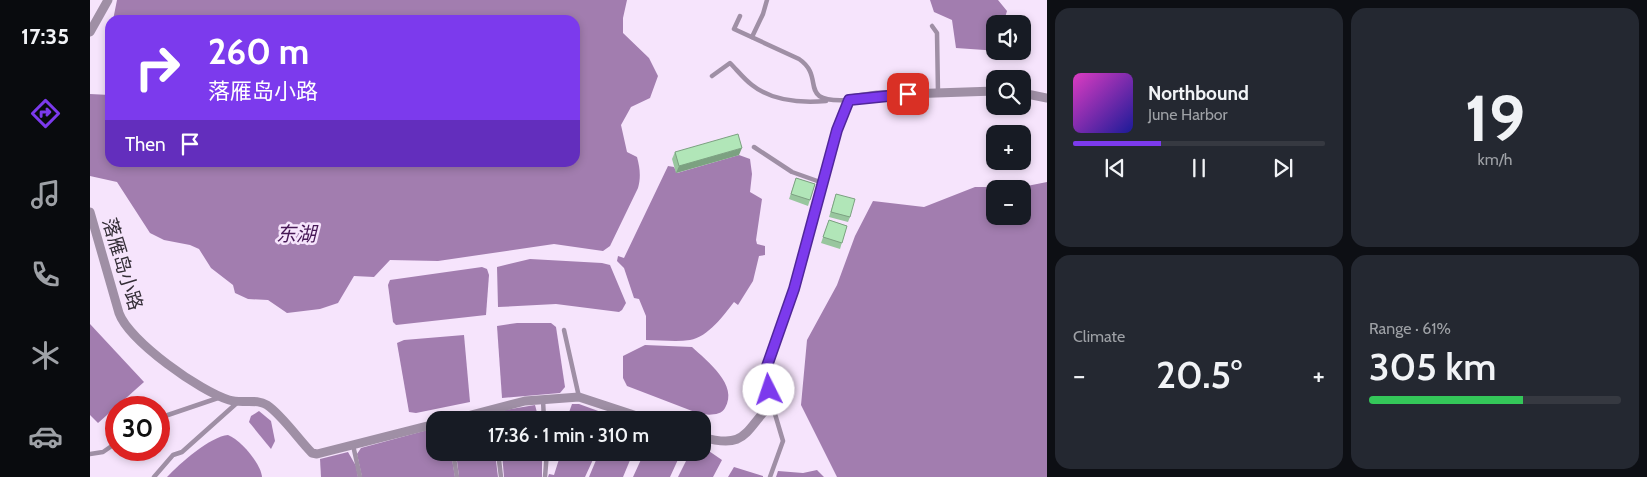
<!DOCTYPE html>
<meta charset="utf-8">
<style>
:root{--surface:#171b24;--page:#242831;--text:#f1f3f6;--muted:#9ea1a6;--line:#363941;--accent:#7c3aed}
body{margin:0;font-family:Cabin,"Noto Sans SC",sans-serif;background:var(--page);color:var(--text);height:100vh;display:flex;flex-direction:column;font-size:19px;white-space:nowrap}
*{box-sizing:border-box;margin:0}
p{font-size:16px;color:var(--muted)}
.icon{flex:none;width:28px;height:28px;fill:none;stroke:currentColor;stroke-width:2;stroke-linecap:round;stroke-linejoin:round}
.map{position:relative;flex:1;overflow:hidden}
.side{display:flex;flex-direction:column;gap:8px;padding:8px;background:#0d0f14;width:600px}
.side>*{flex:none}
.banner{position:absolute;left:15px;top:15px;width:475px;height:152px;border-radius:15px;box-shadow:0 2px 8px #0003;background:#7c3aed;color:#fff;overflow:hidden}
.controls{position:absolute;left:896px;top:15px;display:grid;gap:10px}
.controls a{display:grid;place-items:center;width:45px;height:45px;border-radius:10px;background:var(--surface);box-shadow:0 2px 8px #0003;font-size:25px}
.speed{position:absolute;left:15px;top:396px;display:flex;gap:10px;font-size:25px;font-weight:700;text-align:center}
.speed>*{display:grid;place-content:center;width:65px;height:65px;border-radius:50%;background:var(--surface);box-shadow:0 2px 8px #0003;line-height:1}
.speed .limit{border:8px solid #d22;background:#fff;color:#111}
.pin{position:absolute;display:grid;place-items:center;width:42px;height:42px;color:#fff;margin:-21px;border-radius:10px;box-shadow:0 2px 8px #0006}
.me{position:absolute;width:55px;margin:-28px;rotate:356deg;stroke-linejoin:round;filter:drop-shadow(0 0 4px #0008)}
.turn{display:flex;align-items:center;gap:18px;height:105px;padding:0 20px;font-size:22px}
.turn .icon{width:65px;height:65px;stroke-width:2.5}
.turn b{display:block;font-size:35px;line-height:42px}
.then{display:flex;align-items:center;height:48px;padding:0 20px;background:#0003;gap:10px;font-size:19px}
.big{font-size:38px;font-weight:600;line-height:1.1}
.side .card{flex:1;display:flex;flex-direction:column;justify-content:center;gap:8px;min-width:0;padding:0 18px;border-radius:15px;background:var(--page)}
.side .dial{align-items:center;gap:0}
.dial b{font-size:65px;line-height:1}
.song{display:flex;align-items:center;gap:15px}
.cover{width:60px;height:60px;border-radius:8px;background:linear-gradient(135deg,hsl(310 70% 55%),hsl(240 70% 35%))}
.played{height:5px;border-radius:2px;background:linear-gradient(90deg,var(--accent) 35%,var(--line) 35%)}
.keys{display:flex;justify-content:space-around;direction:ltr}
.heat{display:flex;justify-content:space-between;align-items:center;font-size:28px;direction:ltr}
.charge{height:8px;border-radius:4px;background:linear-gradient(90deg,#34c759 61%,var(--line) 0)}
.side .tiles{flex:1;display:grid;gap:8px;grid-template-columns:repeat(2,1fr)}
.trip{position:absolute;left:336px;top:411px;width:285px;height:50px;border-radius:15px;background:var(--surface);box-shadow:0 2px 8px #0003;font-weight:600;line-height:50px;text-align:center}
main{display:flex;flex:1;min-height:0}
.tabs{display:flex;flex-direction:column;width:90px;justify-content:space-around;align-items:center;background:#090b0e;color:var(--muted)}
.tabs .icon{width:35px;height:35px}
.tabs .current{color:var(--accent)}
.tabs b{font-size:22px;color:var(--text)}
.map>svg:first-child{display:block}
.water{fill:#a27daf;fill-rule:evenodd}
.lines{fill:none;stroke-linecap:round;stroke-linejoin:round}
.lane{stroke:#9f8fa5;stroke-width:4.5}
.street{stroke:#9f8fa5;stroke-width:9}
.wall{fill:#98c69e}
.shaded-wall{fill:#7ca181}
.building{fill:#b1e6b8;stroke:#7ca181}
.route-casing{stroke:#51269a;stroke-width:12}
.route{stroke:#7c3aed;stroke-width:9}
.labels{text-anchor:middle;stroke-width:5;stroke-linejoin:round;paint-order:stroke}
.street-label{font-size:19px;fill:#332d36;stroke:#f6e4fc}
.water-label{font-size:20px;font-style:italic;fill:#471856;stroke:#f6e4fc}
</style>
<main>
<nav class="tabs">
<b>17:35</b>
<svg class="icon current" aria-label="directions" viewBox="0 0 24 24"><path d="M12 3l9 9-9 9-9-9zM9 14v-3h6M13 9l2 2-2 2"/></svg>
<svg class="icon" aria-label="music" viewBox="0 0 24 24"><path d="M9 18V5l10-2v13"/><circle cx="6" cy="18" r="3"/><circle cx="16" cy="16" r="3"/></svg>
<svg class="icon" aria-label="phone" viewBox="0 0 24 24"><path d="M5 4h4l2 5-3 2q2 4 5 5l2-3 5 2v4C11 20 4 13 5 4z"/></svg>
<svg class="icon" aria-label="climate" viewBox="0 0 24 24"><path d="M12 3v18M4 7l16 10M4 17L20 7"/></svg>
<svg class="icon" aria-label="car" viewBox="0 0 24 24"><path d="M5 17H2v-5l4-1 3-4h7l3 4 3 1v5h-3M9 17h6M6 11h13"/><circle cx="7" cy="17" r="2"/><circle cx="17" cy="17" r="2"/></svg>
</nav>
<div class="map">
<svg width="957" height="477" viewBox="0 0 957 477">
<rect width="100%" height="100%" fill="#f6e4fc"/>
<g class="water">
<path d="M27 0H537L533 18V33L559 58 568 76 560 98 541 107 531 125 537 152 547 157C550 168 551 177 548 188L520 246 513 251 464 244 348 261 300 260 284 277 264 276 248 303 230 309 197 313 178 300 158 299 145 293 143 285 121 268 109 249 100 245 74 240 60 233 27 182 0 176V94L20 95V162H485V20H23Z"/>
<polygon points="840,0 908,0 917,11 913,24 905,24 905,51 909,51 866,48 862,20 844,12"/>
<path d="M649 155 660 159 662 174 660 192 672 199 666 240 667 244 675 246V255L669 256 663 281 648 305 644 302C634 315 618 337 600 340 586 342 570 340 556 340V316L549 299 544 298 534 268 527 261 528 256 534 258 578 166 584 167 587 173Z"/>
<path d="M957 182V477H747L711 405 717 340 747 285 765 236 783 201 834 207 885 187H932ZM905 189H932V216H905Z"/>
<polygon points="440,259 512,263 520,265 536,303 532,310 529,312 466,304 408,307 407,267"/>
<polygon points="392,267 397,269 399,275 396,315 306,325 303,322 298,285 300,280"/>
<polygon points="427,323 461,323 466,327 475,387 470,393 412,398 407,326"/>
<polygon points="0,324 54,382 8,423 0,415"/>
<polygon points="374,335 380,402 326,413 319,412 307,343 314,340"/>
<path d="M555 345 602 347C617 361 649 385 635 408 631 416 618 415 610 414L537 386 533 378V356Z"/>
<polygon points="482,404 489,404 522,416 520,420 481,420 477,418"/>
<polygon points="445,405 449,420 409,420 409,411"/>
<polygon points="169,411 181,421 185,441 181,449 159,422 161,416"/>
<polygon points="345,428 345,452 361,453 365,477 272,477 267,454 271,448"/>
<path d="M138 435C151 440 171 464 172 477H77C89 464 121 436 138 435Z"/>
<polygon points="613,447 632,460 623,477 588,477 600,453 612,452"/>
<polygon points="258,452 266,466 268,477 231,477 230,459"/>
<polygon points="366,453 405,453 408,477 369,477"/>
<polygon points="412,453 452,453 452,477 414,477"/>
<polygon points="471,453 471,452 506,453 495,477 458,477 459,474 464,475"/>
<polygon points="509,453 543,453 533,477 499,477"/>
<polygon points="554,453 554,452 591,453 580,477 543,477"/>
<polygon points="644,467 673,476 673,477 638,477"/>
<polygon points="727,470 734,477 686,477 688,471 713,473"/>
</g>
<g class="lines">
<g class="lane">
<path d="M650 16 644 29 709 59C737 78 705 103 758 100"/>
<polyline points="842,26 847,33 848,93"/>
<polyline points="662,37 673,14 677,0"/>
<path d="M622 76 640 63C647 70 654 79 662 85 682 101 712 103 736 101"/>
<polyline points="664,147 702,172 733,183"/>
<polyline points="474,330 489,397"/>
<polyline points="453,400 454,420"/>
<polyline points="403,409 404,420"/>
<polyline points="69,418 131,397"/>
<polyline points="263,445 270,477"/>
<polyline points="363,452 367,477"/>
<polyline points="408,452 411,477"/>
<polyline points="0,454 13,452 26,443"/>
<polyline points="64,477 83,455 92,452 148,402"/>
<polyline points="455,477 457,452"/>
<polyline points="680,477 693,441 682,404"/>
</g>
<g class="street">
<polyline points="0,32 18,0"/>
<polyline points="932,93 957,98"/>
<path d="M0 212 29 313C39 341 111 392 139 400 152 404 166 398 177 405 192 415 209 440 222 453L227 454 345 424"/>
<polyline points="362,420 435,401 489,397 559,420"/>
<path d="M612 437C657 450 654 431 682 403L675 378 677 366 705 289 747 130 759 99 787 95 905 91"/>
</g>
</g>
<g class="wall">
<polygon points="585,152 649,155 586,173 582,159"/>
<polygon points="706,178 725,184 718,206 699,199"/>
<polygon points="746,194 760,217 758,222 739,217"/>
<polygon points="739,220 757,226 750,249 731,243"/>
</g>
<polygon class="shaded-wall" points="652,148 649,155 586,173 589,166"/>
<g class="building">
<polygon points="648,134 652,148 589,166 585,152"/>
<polygon points="706,178 725,184 720,200 701,194"/>
<polygon points="746,194 765,199 760,217 741,212"/>
<polygon points="739,220 757,226 752,243 733,237"/>
</g>
<g class="lines">
<defs>
<polyline id="route" points="679,390 676,378 677,366 704,289 747,130 759,100 818,94"/>
</defs>
<use href="#route" class="route-casing"/>
<use href="#route" class="route"/>
</g>
<g class="labels">
<g class="street-label">
<text transform="translate(33 264) rotate(73)" y="7">落雁岛小路</text>
</g>
<g class="water-label">
<text x="206" y="241">东湖</text>
</g>
</g>
</svg>
<div class="controls">
<a><svg class="icon" aria-label="sound" viewBox="0 0 24 24"><path d="M4 9h4l5-4v14l-5-4H4zM17 9q2 3 0 6"/></svg></a>
<a><svg class="icon" aria-label="search" viewBox="0 0 24 24"><circle cx="10" cy="10" r="6"/><path d="M15 15l6 6"/></svg></a>
<a>+</a>
<a>−</a>
</div>
<div class="speed"><div class="limit">30</div></div>
<div class="pin" style="left:818px;top:94px;background:#d93025"><svg class="icon" aria-label="arrive" viewBox="0 0 24 24"><path d="M6 21V4h12l-3 4 3 4H6"/></svg></div>
<svg class="me" style="left:679px;top:390px" viewBox="-20 -20 40 40"><circle r="19" fill="#fff"/><path d="M0-13L10 11 0 6-10 11z" fill="#7c3aed"/></svg>
<div class="trip">17:36 · 1 min · 310 m</div>
<div class="banner">
<div class="turn"><svg class="icon" aria-label="right" viewBox="0 0 24 24"><path d="M7 20v-9h11M14 6l5 5-5 5"/></svg><div><b>260 m</b>落雁岛小路</div></div>
<div class="then">Then<svg class="icon" aria-label="arrive" viewBox="0 0 24 24"><path d="M6 21V4h12l-3 4 3 4H6"/></svg></div>
</div>
</div>
<section class="side">
<div class="tiles">
<div class="card">
<div class="song"><i class="cover"></i><div><b>Northbound</b><p>June Harbor</p></div></div>
<div class="played"></div>
<div class="keys"><svg class="icon" aria-label="previous" viewBox="0 0 24 24"><path d="M18 5L8 12l10 7zM5 5v14"/></svg><svg class="icon" aria-label="pause" viewBox="0 0 24 24"><path d="M8 5v14M16 5v14"/></svg><svg class="icon" aria-label="next" viewBox="0 0 24 24"><path d="M6 5l10 7-10 7zM19 5v14"/></svg></div>
</div>
<div class="card dial"><b>19</b><p>km/h</p></div>
<div class="card"><p>Climate</p>
<div class="heat"><a>−</a><b class="big">20.5°</b><a>+</a></div>
</div>
<div class="card"><p>Range · 61%</p><b class="big">305 km</b><div class="charge"></div></div>
</div>
</section>
</main>
